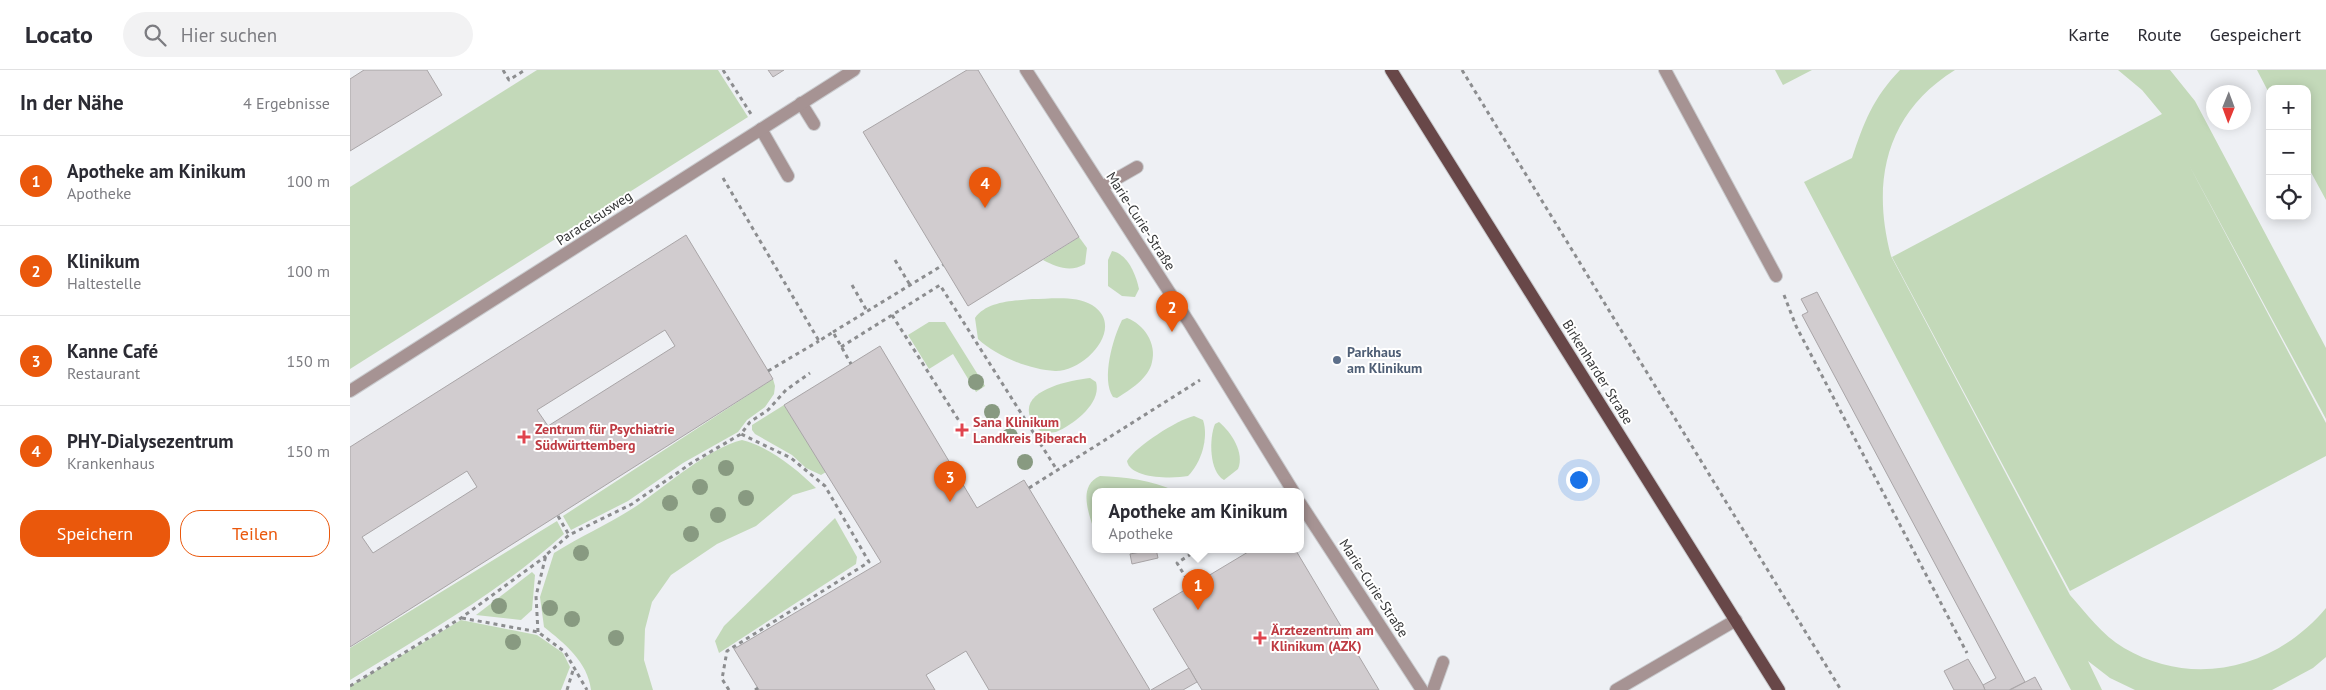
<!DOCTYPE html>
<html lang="de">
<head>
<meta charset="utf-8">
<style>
  :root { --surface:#fff; --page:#f2f2f3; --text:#2b2b33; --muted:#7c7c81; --line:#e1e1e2; --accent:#ea580c }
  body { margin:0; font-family:"PT Sans",sans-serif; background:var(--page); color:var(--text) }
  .controls { position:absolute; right:15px; top:15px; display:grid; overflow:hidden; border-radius:10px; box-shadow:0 2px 12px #0003 }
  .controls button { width:45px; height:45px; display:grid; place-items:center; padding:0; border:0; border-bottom:1px solid var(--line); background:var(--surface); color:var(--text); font:25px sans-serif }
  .compass { position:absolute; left:1856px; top:15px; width:45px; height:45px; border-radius:50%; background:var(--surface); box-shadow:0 2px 12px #0003; rotate:181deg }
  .you { position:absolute; left:1228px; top:409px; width:18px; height:18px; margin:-12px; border:4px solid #fff; border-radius:50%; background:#1a73e8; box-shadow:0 0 0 8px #1a73e833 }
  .badge { display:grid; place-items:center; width:32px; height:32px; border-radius:50%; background:var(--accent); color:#fff; font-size:16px; font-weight:700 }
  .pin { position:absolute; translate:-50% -41px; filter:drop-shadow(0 1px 2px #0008) }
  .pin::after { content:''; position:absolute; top:26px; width:18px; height:15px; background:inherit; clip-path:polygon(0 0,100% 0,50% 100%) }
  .popup { position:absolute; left:742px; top:418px; width:212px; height:65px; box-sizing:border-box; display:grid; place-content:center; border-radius:10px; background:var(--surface); filter:drop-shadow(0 1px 4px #0005); font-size:16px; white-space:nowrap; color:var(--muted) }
  .popup b { font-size:19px; color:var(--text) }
  .popup::after { content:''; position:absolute; left:50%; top:100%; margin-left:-10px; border:10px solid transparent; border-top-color:var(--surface) }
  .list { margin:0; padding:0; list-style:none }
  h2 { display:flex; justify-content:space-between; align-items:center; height:65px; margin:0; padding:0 20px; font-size:21px }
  h2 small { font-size:16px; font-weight:400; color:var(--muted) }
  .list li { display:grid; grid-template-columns:32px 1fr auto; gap:15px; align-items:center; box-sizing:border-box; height:90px; padding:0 20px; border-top:1px solid var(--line) }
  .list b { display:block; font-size:19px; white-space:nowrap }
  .list p { margin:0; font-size:16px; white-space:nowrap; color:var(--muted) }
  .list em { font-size:16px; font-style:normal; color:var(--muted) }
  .actions { display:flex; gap:10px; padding:15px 20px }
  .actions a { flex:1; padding:11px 0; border:1px solid var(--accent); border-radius:20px; text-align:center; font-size:18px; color:var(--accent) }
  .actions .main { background:var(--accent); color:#fff }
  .icon { flex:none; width:28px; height:28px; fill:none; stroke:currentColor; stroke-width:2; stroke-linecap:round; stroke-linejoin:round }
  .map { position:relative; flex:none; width:1976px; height:620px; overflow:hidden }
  header { display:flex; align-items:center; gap:30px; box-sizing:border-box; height:70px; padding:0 25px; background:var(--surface); border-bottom:1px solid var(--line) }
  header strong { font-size:24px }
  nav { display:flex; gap:28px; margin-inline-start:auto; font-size:18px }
  .search { width:350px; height:45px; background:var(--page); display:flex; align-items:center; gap:12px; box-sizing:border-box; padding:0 18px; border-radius:28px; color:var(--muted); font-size:19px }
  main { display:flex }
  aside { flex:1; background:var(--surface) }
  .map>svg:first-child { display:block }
</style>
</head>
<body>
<header>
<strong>Locato</strong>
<div class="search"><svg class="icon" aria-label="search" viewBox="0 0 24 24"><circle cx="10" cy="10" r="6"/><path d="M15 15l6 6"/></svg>Hier suchen</div>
<nav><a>Karte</a><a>Route</a><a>Gespeichert</a></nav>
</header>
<main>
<aside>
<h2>In der Nähe<small>4 Ergebnisse</small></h2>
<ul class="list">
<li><span class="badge">1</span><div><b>Apotheke am Kinikum</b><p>Apotheke</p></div><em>100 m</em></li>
<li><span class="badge">2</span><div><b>Klinikum</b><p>Haltestelle</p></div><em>100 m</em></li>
<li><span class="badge">3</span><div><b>Kanne Café</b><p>Restaurant</p></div><em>150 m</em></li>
<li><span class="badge">4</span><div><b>PHY-Dialysezentrum</b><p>Krankenhaus</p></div><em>150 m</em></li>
</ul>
<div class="actions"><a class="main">Speichern</a><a>Teilen</a></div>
</aside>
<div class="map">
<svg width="1976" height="620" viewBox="0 0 1976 620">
  <rect width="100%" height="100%" fill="#eef0f4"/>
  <!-- green -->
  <g fill="#c3d9b9">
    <path d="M187,0H368L398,47L0,299V117Z"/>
    <path d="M1425,0H1462L1433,15Z"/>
    <path d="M1550,0H1605C1536,43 1521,111 1541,186L1720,525C1737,544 1752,565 1774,578C1844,619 1926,598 1976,538V587L1963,598L1922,620H1785L1760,608L1738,591L1752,620H1721L1454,112L1502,88C1514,52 1523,28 1550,0Z"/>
    <path d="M1768,0H1820L1845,31L1976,278V349L1839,95L1976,353V386L1720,521L1542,187L1812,44L1792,20Z"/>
    <path d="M1907,0H1976V130L1957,95V19H1920V25Z"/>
    <path d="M729,167L737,178L735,194C720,203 707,197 693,190Z"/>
    <path d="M762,181C778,184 786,205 789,219L785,227L772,226L758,216V190Z"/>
    <path d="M682,229C700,229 726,225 742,235C777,257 734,302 705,301C680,300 646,286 628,269L625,248C637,231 663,231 682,229Z"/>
    <path d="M777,248C794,254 807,274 802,292C799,308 780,320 767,328L763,327C751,309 763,268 772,250Z"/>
    <path d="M579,252H595L635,316L626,322L603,284L579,299L558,265Z"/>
    <path d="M740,308L746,312C752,333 724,354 706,362C702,363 695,362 690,361C654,324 714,311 740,308Z"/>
    <path d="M423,309L425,316L424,324L415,337L397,350L388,362L333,393L278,431L221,460L213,446Z"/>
    <path d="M434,335L476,402L471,405L456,398L442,385L405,364L402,360V355Z"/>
    <path d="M844,346L853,350C859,368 851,393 838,406C823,409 780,409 777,391C786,376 827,350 844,346Z"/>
    <path d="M869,352C881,362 895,383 888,399L874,410C859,402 859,368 865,354Z"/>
    <path d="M392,370C418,376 447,399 466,418L443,425L406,456L367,474L321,505L302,532L295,559L294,590L303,620H241C238,592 214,573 194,557L190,527L204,483C231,466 261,453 288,435C317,415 359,378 392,370Z"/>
    <path d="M750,406C775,407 802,410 825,421H746L745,463C739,444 727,416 750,406Z"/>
    <path d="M485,448L507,487L506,494L369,583L365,571L374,556Z"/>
    <path d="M207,451L214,464C150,522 73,565 0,610V578Z"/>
    <path d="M182,502L185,505L182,540L171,550L126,545Z"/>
    <path d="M111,550L187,565L213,583L220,597L211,620H0V616Z"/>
  </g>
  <!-- building -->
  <g fill="#d1cccf" stroke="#a9a5a7" fill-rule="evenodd">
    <path d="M14,0H77L92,25L0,81V9Z"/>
    <path d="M418,0H434L423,7Z"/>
    <path d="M617,0H628L729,167L618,236L513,62Z"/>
    <path d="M336,165L423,309L0,577V377ZM315,260L325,276L198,356L187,340ZM117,401L127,417L23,483L12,467Z"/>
    <path d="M1467,222L1675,612L1659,620H1635L1633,615L1646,608L1452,245L1458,242L1451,229Z"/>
    <path d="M530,276L627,438L674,410L800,620H639L616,581L576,605L585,620H409L384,579L531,492L434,335Z"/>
    <path d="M806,479L808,488L782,494L780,484Z"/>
    <path d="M903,479H945L1029,620H852L803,539Z"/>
    <path d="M1618,589L1633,615L1635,620H1604L1594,601Z"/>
    <path d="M839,598L847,612L833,620H801Z"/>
    <path d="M1685,607L1692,620H1660Z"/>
  </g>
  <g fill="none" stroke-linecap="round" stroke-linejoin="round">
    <!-- minor casing -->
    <g stroke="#c9cbce" stroke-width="14">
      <g id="minor">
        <path d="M676,0L840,254L943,421"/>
        <path d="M1315,0L1426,206"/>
        <path d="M451,33L464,54"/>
        <path d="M411,59L438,106"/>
        <path d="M752,117L787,97"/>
        <path d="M0,321L504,0"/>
        <path d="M950,433L1072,620"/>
        <path d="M1083,620L1093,592"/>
        <path d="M1266,620L1386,550"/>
      </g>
    </g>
    <!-- major casing -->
    <g stroke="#c9cbce" stroke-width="14">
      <path id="major" d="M1041,0L1429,620"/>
    </g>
    <!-- path -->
    <g stroke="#8c8d8f" stroke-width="3" stroke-dasharray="4 4" stroke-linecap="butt">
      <path d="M153,0L159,10L175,0"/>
      <path d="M373,0L401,44"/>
      <path d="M1112,0L1491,620"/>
      <path d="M373,108L469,271L483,262L501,294"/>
      <path d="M545,190L560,215"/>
      <path d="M502,215L517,241"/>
      <path d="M1434,225L1446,256L1617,583"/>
      <path d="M542,245L611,354"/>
      <path d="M483,262L593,195"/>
      <path d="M491,277L590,215L707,400"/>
      <path d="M418,301L469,271"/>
      <path d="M679,418L850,310"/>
      <path d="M208,446L219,465"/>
      <path d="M841,516L827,493L849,479"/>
      <path d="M112,548L188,562L215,582L237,620"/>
      <path d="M188,562L186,526L196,485L219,465L282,434L343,392L391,364L400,352L418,340L436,320L460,303"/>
      <path d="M0,616L111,548L196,486"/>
      <path d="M217,620L224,597"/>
      <path d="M379,620L372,609L377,581L519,492L475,416L441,388L391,364"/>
      <path d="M405,620L408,618"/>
    </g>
    <!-- minor -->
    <use href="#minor" stroke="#a69393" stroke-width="12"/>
    <!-- major -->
    <use href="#major" stroke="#684748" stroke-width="12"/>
  </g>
  <!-- trees -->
  <g fill="#889a81">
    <circle cx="626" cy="312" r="8"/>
    <circle cx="642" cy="342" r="8"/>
    <circle cx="660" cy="366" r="8"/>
    <circle cx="675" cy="392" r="8"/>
    <circle cx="376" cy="398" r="8"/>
    <circle cx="350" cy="417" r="8"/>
    <circle cx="396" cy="428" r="8"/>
    <circle cx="320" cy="433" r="8"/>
    <circle cx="368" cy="445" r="8"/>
    <circle cx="341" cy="464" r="8"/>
    <circle cx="231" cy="483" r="8"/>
    <circle cx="149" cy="536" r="8"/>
    <circle cx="200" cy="538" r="8"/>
    <circle cx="222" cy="549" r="8"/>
    <circle cx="266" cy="568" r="8"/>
    <circle cx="163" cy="572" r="8"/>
  </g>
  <!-- markers -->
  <circle fill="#5c6f8a" stroke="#fff" stroke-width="2" cx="987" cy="290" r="5"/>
  <g fill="#e0444e" stroke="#fff" stroke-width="2">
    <path d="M609.5 352.5h5v5h5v5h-5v5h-5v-5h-5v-5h5z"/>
    <path d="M171.5 359.5h5v5h5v5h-5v5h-5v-5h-5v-5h5z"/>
    <path d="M907.5 560.5h5v5h5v5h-5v5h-5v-5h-5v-5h5z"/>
  </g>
  <g text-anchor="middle" stroke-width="4" stroke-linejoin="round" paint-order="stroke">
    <!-- street labels -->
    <g font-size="14" fill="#353637" stroke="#fff">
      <text transform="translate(244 148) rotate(-33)" y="5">Paracelsusweg</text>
      <text transform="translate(791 151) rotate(57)" y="5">Marie-Curie-Straße</text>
      <text transform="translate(1248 302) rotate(58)" y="5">Birkenharder Straße</text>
      <text transform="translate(1024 518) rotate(57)" y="5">Marie-Curie-Straße</text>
    </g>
    <!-- service labels -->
    <g font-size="14" font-weight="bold" fill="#4e5e75" stroke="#fff" text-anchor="start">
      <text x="997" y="287">Parkhaus<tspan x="997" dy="16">am Klinikum</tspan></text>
    </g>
    <!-- health labels -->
    <g font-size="14" font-weight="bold" fill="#be3a42" stroke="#fff" text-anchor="start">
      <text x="623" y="357">Sana Klinikum<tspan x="623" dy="16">Landkreis Biberach</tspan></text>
      <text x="185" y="364">Zentrum für Psychiatrie<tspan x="185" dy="16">Südwürttemberg</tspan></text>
      <text x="921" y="565">Ärztezentrum am<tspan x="921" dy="16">Klinikum (AZK)</tspan></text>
    </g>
  </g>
</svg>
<div class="controls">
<button>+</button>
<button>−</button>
<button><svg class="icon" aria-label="locate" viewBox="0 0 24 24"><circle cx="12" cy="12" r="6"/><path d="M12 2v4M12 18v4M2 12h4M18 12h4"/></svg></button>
</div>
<svg class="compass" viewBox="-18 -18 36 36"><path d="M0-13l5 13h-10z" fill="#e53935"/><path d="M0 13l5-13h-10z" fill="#7c7c81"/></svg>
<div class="you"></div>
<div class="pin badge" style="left:848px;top:540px">1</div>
<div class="popup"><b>Apotheke am Kinikum</b>Apotheke</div>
<div class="pin badge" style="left:822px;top:262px">2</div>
<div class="pin badge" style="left:600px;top:432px">3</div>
<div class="pin badge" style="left:635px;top:138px">4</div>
</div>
</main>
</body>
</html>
